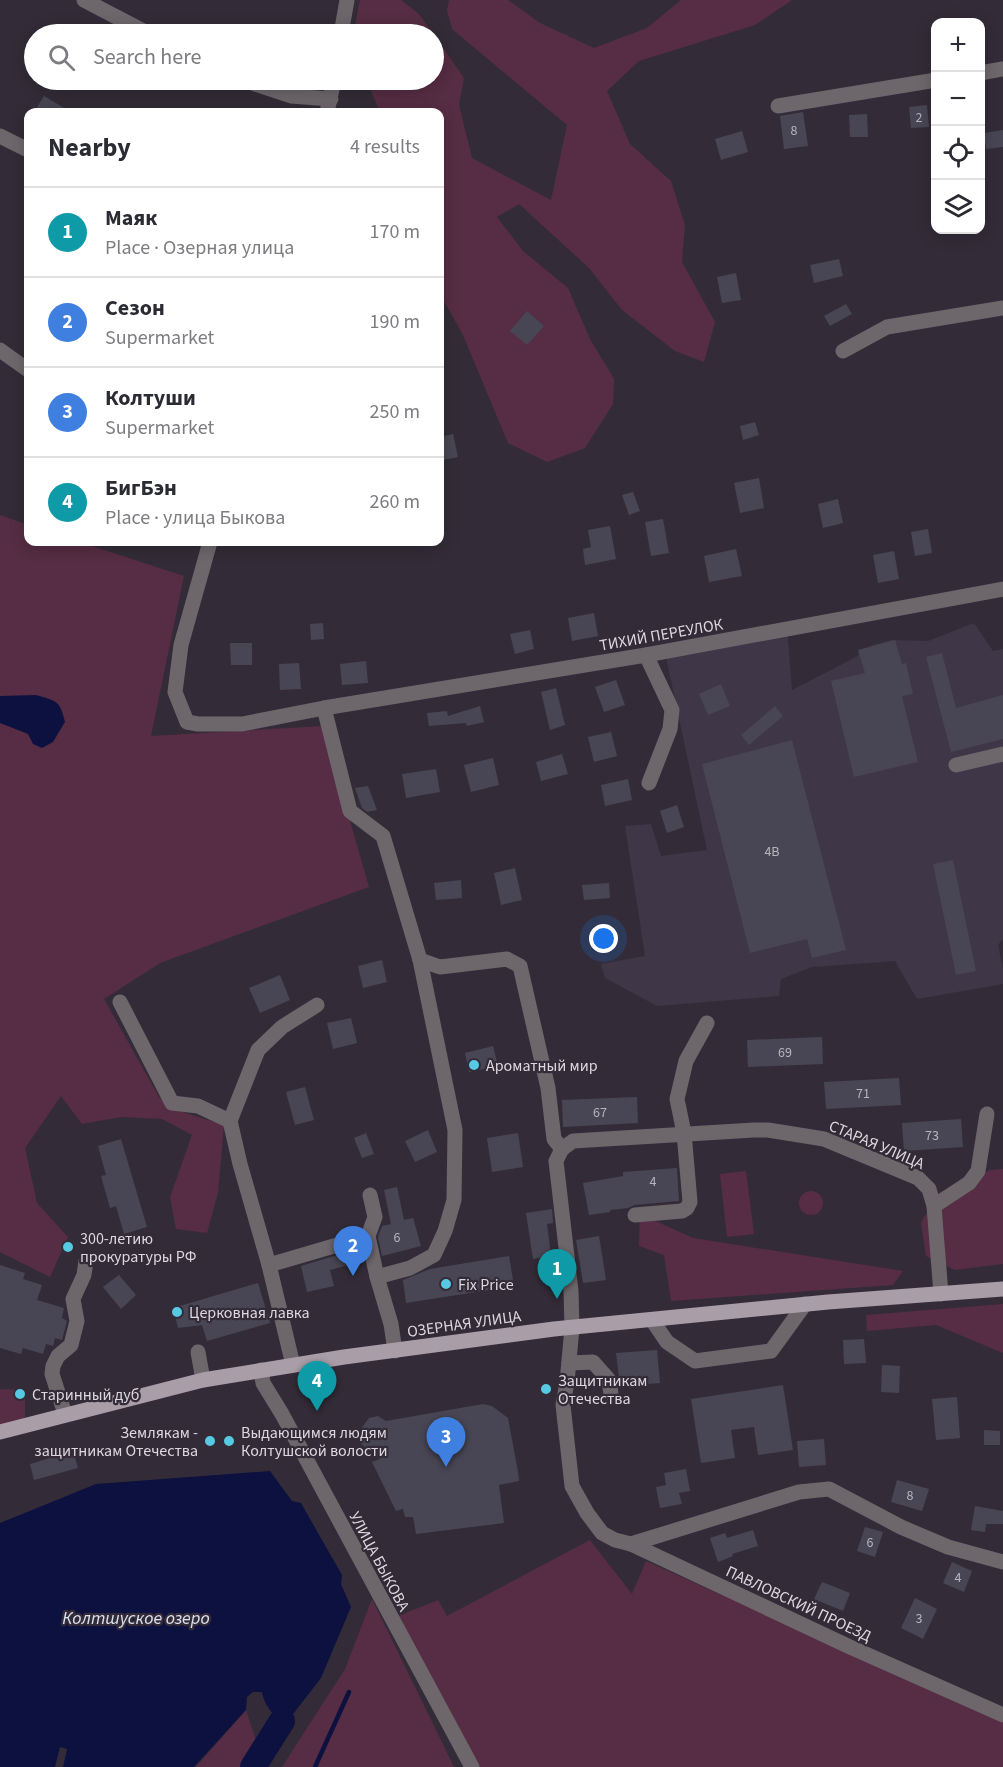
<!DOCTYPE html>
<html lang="en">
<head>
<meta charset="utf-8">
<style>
  :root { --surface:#fff; --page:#f7f7f7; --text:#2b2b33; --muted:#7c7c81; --line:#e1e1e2; --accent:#3f7282 }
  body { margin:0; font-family:"Source Sans 3",sans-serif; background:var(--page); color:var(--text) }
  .controls { position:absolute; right:18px; top:18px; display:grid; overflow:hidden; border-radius:12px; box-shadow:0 3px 15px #0003 }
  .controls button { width:54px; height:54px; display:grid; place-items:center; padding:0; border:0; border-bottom:2px solid var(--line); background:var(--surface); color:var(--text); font:30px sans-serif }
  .you { position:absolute; left:604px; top:939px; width:21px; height:21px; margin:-15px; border:4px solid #fff; border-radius:50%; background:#1a73e8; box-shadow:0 0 0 9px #1a73e833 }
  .badge { display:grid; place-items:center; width:39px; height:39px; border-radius:50%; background:var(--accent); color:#fff; font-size:20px; font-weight:700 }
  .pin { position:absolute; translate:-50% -50px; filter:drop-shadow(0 2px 3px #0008) }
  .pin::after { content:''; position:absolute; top:32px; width:21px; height:18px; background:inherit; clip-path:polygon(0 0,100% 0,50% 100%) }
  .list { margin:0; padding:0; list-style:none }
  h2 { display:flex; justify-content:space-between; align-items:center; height:78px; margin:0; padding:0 24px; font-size:26px }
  h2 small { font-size:20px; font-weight:400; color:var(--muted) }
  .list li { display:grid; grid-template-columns:39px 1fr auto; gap:18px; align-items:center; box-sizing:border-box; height:90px; padding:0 24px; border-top:2px solid var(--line) }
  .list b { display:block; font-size:22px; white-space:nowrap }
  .list p { margin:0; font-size:20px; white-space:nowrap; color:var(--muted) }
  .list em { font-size:20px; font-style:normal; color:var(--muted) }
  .icon { flex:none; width:33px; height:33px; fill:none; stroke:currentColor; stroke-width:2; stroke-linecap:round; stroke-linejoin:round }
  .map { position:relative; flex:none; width:1003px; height:1767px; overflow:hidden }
  .search { position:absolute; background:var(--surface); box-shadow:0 3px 15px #0003; left:24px; top:24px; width:420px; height:66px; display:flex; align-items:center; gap:15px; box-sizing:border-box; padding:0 21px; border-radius:33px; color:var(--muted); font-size:22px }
  .panel { position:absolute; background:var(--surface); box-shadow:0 3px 15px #0003; left:24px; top:108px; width:420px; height:438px; border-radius:12px }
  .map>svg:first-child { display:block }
</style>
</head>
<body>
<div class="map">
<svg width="1003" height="1767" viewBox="0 0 1003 1767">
  <rect width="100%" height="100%" fill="#332c38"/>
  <!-- built -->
  <path fill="#3f3647" d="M974,623L993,651L1003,649V939L998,945L1003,969V984L917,999L895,961L812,967L781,979L779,996L657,1006L605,978L601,964L645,956L625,826L651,824L661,856L707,850L666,657L787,629L792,690L856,657L870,646L891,640L928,641Z"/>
  <!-- green -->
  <g fill="#562d44">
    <path d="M360,0H401L419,14L433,34H359L355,26Z"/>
    <path d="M449,0H508L540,23L594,48L647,28L681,0H792L755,25L639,61L607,91L630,144L671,181L685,225L682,262L715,322L704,362L675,351L622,310L589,268L519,204L497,217L523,251L568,288L590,339L614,379L613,404L585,448L547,462L508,443L463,335L440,294V112H380L368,84V80H434V35L464,78L459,105L472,158L551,200L567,125L452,29L447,10Z"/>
    <path d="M0,515L28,525V542H80L184,576L151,736L323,726L369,887L160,963L104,999L159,1097L170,1108L224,1125L218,1193L207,1233L176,1229L170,1197L192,1135L162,1119L121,1117L82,1124L61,1096L25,1148L37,1203L68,1237L50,1277L0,1252Z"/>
    <path d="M1003,1169V1264L955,1270L926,1256L921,1222L940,1192L990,1170Z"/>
    <path d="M746,1171L754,1234L727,1237L720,1174Z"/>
    <circle cx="811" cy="1203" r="12"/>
    <path d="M640,1214L693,1238L903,1271L893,1285L671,1301L664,1255L639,1246Z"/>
    <path d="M1003,1304V1353L936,1325L867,1331L866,1315Z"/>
    <path d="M0,1389L25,1390V1418L0,1425Z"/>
    <path d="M590,1540L632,1594L646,1561L1003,1721V1767H479L396,1617L438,1600L447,1616Z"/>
    <path d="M372,1599L454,1767H282L345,1669Z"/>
    <path d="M246,1710L258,1747L245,1767H196Z"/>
  </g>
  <!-- water -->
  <g fill="#0d1140">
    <path d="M36,695C56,701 60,700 65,722L53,742L42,748L33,744L28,734L0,723V696Z"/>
    <path d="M270,1471L292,1501L301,1503L342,1575L341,1584L351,1607L321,1678L287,1722C274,1720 264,1704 262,1692H253L247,1697L246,1710L194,1767H0V1523L96,1484Z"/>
  </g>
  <!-- pier -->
  <path fill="#332c38" d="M60,1747L67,1749L63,1767H55Z"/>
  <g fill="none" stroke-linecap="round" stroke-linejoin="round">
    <!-- stream -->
    <path stroke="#0d1140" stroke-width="4.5" d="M315,1767L349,1692"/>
    <!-- river -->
    <path stroke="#0d1140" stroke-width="26" d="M253,1767L282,1721"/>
  </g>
  <!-- building -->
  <g fill="#484654">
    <path d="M44,96L71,112H34Z"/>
    <path d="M927,105L929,127L911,128L909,107Z"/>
    <path d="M803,112L808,146L784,149L780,116Z"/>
    <path d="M867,114L868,137H850L849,115Z"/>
    <path d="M1003,130V147L986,149L984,133Z"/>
    <path d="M742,131L748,152L721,160L715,139Z"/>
    <path d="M839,259L843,276L814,283L810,265Z"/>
    <path d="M736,273L741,300L722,303L717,277Z"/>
    <path d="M846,304L852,314L830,326L824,316Z"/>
    <path d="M527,311L544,326L527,345L510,331Z"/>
    <path d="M755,422L759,435L743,440L740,426Z"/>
    <path d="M453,434L458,457L443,460L440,437Z"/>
    <path d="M759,478L764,508L740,513L734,483Z"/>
    <path d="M633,492L640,511L629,515L622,495Z"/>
    <path d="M838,499L843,523L823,528L818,504Z"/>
    <path d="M663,519L669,553L651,556L645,522Z"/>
    <path d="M610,526L616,559L585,565L583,549L591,547L588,530Z"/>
    <path d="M928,529L932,553L915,556L911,532Z"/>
    <path d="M736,549L742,576L709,582L704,556Z"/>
    <path d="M894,551L899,579L878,583L873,555Z"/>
    <path d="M594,613L598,636L572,641L568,618Z"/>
    <path d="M323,623L324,639L311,640L310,624Z"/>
    <path d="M530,630L534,649L515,654L510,634Z"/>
    <path d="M895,640L902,664L906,663L913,694L902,696L918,762L854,777L831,681L865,673L858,650Z"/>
    <path d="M230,643H252V665H231Z"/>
    <path d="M942,653L956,708L1003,695V739L951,752L926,657Z"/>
    <path d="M366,661L368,683L342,685L340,664Z"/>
    <path d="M299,663L301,689L280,690L279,664Z"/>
    <path d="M616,680L625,705L604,712L595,687Z"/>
    <path d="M721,684L730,706L708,715L699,694Z"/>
    <path d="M556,688L565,725L550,730L541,692Z"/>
    <path d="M480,706L484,722L467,726L466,723L429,726L427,713L447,711L448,716Z"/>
    <path d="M775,706L783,716L749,745L741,735Z"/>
    <path d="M611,732L617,756L594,762L588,737Z"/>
    <path d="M792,740L846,950L812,958L807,939L750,953L702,764Z"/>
    <path d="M562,754L568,774L541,781L536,762Z"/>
    <path d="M493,758L499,785L471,792L464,765Z"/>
    <path d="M436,769L440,792L406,798L402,774Z"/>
    <path d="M628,779L632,800L605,806L601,785Z"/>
    <path d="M368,786L377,810L367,812L362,808L355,788Z"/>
    <path d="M677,805L684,827L667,833L660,811Z"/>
    <path d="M953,860L976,971L956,975L933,864Z"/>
    <path d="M515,868L522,900L501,905L494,873Z"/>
    <path d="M461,880L462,898L436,900L434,883Z"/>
    <path d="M609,883L610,898L584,900L582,885Z"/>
    <path d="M382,960L387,982L363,988L358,966Z"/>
    <path d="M280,975L290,1000L260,1013L249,988Z"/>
    <path d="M351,1018L357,1043L333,1049L327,1023Z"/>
    <path d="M822,1037L823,1064L748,1067L747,1040Z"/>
    <path d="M493,1046L498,1066L469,1072L465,1053Z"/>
    <path d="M899,1078L901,1105L826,1109L824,1082Z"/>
    <path d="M305,1087L314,1120L295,1125L286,1092Z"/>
    <path d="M637,1097L638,1123L563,1127L562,1100Z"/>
    <path d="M961,1119L963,1147L904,1151L902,1123Z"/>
    <path d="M428,1130L437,1152L415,1162L405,1141Z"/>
    <path d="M366,1133L374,1154L362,1158L354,1138Z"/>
    <path d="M518,1133L523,1167L492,1172L487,1138Z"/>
    <path d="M121,1139L147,1227L124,1234L116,1206L110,1208L101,1176L106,1175L98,1146Z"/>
    <path d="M677,1168L679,1201L634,1205L628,1208L610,1210V1212L589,1215L583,1183L623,1176V1172Z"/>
    <path d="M397,1187L404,1220L413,1218L421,1246L382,1256L378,1237L382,1226L391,1224L384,1190Z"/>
    <path d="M552,1209L553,1223L547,1224L551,1256L533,1259L526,1213Z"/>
    <path d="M599,1236L606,1280L583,1283L576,1240Z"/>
    <path d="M361,1248L364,1261L330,1270L334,1286L307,1292L301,1266Z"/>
    <path d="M509,1256L514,1286L406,1303L403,1280L430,1269Z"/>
    <path d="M0,1265L25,1273L23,1279L42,1285L37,1300L64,1308L62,1318L67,1321L62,1340L55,1338L53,1346L46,1344L43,1354L23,1348L21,1354L0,1348Z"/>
    <path d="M119,1275L136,1295L121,1309L103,1287Z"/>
    <path d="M258,1283L270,1323L207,1341L202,1325L178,1328L173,1308Z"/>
    <path d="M864,1339L866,1363L844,1364L843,1340Z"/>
    <path d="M657,1350L660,1383L620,1386L616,1353Z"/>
    <path d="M882,1365L900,1366L899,1393L881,1392Z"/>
    <path d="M783,1385L793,1450L758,1455L754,1427L731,1430L735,1458L701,1463L691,1399Z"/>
    <path d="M957,1397L960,1438L936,1440L932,1399Z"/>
    <path d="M483,1404L492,1406L508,1418L518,1472L519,1481L499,1485L504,1523L416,1534L413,1517H405L403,1509L396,1511L372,1462L380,1459L359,1442L358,1433L369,1418L378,1416L386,1421Z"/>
    <path d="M984,1430L1000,1431V1445H984Z"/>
    <path d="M824,1439L826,1465L799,1467L797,1441Z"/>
    <path d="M72,1447L78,1468L34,1480L30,1464L53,1457L52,1452Z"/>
    <path d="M686,1469L690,1491L679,1493L682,1504L660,1508L656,1487L666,1485L664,1473Z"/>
    <path d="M897,1480L929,1489L922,1511L891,1502Z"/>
    <path d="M975,1506L1003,1511V1524H986L985,1532L971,1530Z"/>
    <path d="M865,1527L883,1532L875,1557L857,1551Z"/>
    <path d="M753,1530L758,1546L732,1554L733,1556L718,1562L710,1538L725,1533L727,1538Z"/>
    <path d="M952,1562L972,1571L964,1592L943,1583Z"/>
    <path d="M822,1582L850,1593L843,1611L814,1599Z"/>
    <path d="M915,1598L937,1609L923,1639L901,1628Z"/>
  </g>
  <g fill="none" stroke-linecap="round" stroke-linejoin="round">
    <!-- minor -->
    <g stroke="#6d676c" stroke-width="15">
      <path d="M84,0L149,34"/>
      <path d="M341,34L347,0"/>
      <path d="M980,73L1003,69"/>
      <path d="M243,80L291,96L331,99"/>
      <path d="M778,106L936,80"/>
      <path d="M327,112L334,80"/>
      <path d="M0,136L28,150"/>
      <path d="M0,350L28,370"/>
      <path d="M843,351L887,327L1003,308"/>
      <path d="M210,542L181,645L175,692L187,722L198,724H242L324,708L646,655L1003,589"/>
      <path d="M646,655L672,710L670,729L649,783"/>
      <path d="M324,708L350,811L383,836L420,960L455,1130L454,1200L445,1231L434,1255L410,1268L377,1277L391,1324L395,1351"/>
      <path d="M956,765L1003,754"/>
      <path d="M420,960L440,967L507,959L520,966L548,1088L554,1139L562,1149"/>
      <path d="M120,1002L172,1103L198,1106L230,1121"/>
      <path d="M370,1195L375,1217L368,1236L377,1277"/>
      <path d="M934,1206L969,1183L978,1171L987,1114"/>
      <path d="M635,1215L682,1211L687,1208L690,1202L684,1133L677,1099L686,1061L707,1023"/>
      <path d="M269,1265L368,1236"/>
      <path d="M941,1294L934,1206L929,1189L918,1178L824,1139L768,1130H754L573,1141L562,1149L556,1161L571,1291L572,1328L567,1382L563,1405L572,1486L587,1513L602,1533L615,1540L631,1544L850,1647L1003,1715"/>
      <path d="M652,1320L667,1342L695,1361L771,1351L805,1304"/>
      <path d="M198,1352L203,1380"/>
      <path d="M569,1363L593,1362L609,1380L611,1394"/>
      <path d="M293,1365L269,1265L240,1164L230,1121L258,1050L282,1027L317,1005"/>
      <path d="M261,1370L263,1383L282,1414L472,1767"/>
      <path d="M65,1414L52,1374L53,1366L58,1356L71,1345L77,1321L73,1299L84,1275L86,1261"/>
      <path d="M631,1544L799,1492L829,1489L901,1527L948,1547L1003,1562"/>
    </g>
    <!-- major -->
    <path stroke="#a99ea8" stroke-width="15" d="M0,1432L203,1380L344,1357L554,1329L828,1302L1003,1289"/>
  </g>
  <!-- markers -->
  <g fill="#58c9e3" stroke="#332c38" stroke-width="2">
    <circle cx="474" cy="1065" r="6"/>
    <circle cx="68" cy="1247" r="6"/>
    <circle cx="446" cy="1284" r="6"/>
    <circle cx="177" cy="1312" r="6"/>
    <circle cx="546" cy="1389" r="6"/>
    <circle cx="20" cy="1394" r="6"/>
    <circle cx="210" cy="1441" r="6"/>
    <circle cx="229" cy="1441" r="6"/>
  </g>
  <g text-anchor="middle" stroke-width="4.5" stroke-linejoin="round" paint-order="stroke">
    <!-- number labels -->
    <g font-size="14" fill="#b7b4bd">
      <text x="919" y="122">2</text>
      <text x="794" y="135">8</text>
      <text x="772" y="856">4В</text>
      <text x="785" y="1057">69</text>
      <text x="863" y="1098">71</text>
      <text x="600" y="1117">67</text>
      <text x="932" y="1140">73</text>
      <text x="653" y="1186">4</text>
      <text x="397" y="1242">6</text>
      <text x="910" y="1500">8</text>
      <text x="870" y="1547">6</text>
      <text x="958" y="1582">4</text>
      <text x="919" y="1623">3</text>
    </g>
    <!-- street labels -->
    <g font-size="16" fill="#dcd8e0" stroke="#332c38">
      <text transform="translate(661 634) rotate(-10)" y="6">ТИХИЙ ПЕРЕУЛОК</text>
      <text transform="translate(877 1144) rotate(23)" y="6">СТАРАЯ УЛИЦА</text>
      <text transform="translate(464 1323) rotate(-8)" y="6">ОЗЕРНАЯ УЛИЦА</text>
      <text transform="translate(380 1561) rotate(62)" y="6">УЛИЦА БЫКОВА</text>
      <text transform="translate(799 1603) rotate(25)" y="6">ПАВЛОВСКИЙ ПРОЕЗД</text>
    </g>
    <!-- poi labels -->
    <g font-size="16" fill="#dcd8e0" stroke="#332c38" text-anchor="start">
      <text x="486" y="1071">Ароматный мир</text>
      <text x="80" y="1244">300-летию<tspan x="80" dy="18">прокуратуры РФ</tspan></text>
      <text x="458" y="1290">Fix Price</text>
      <text x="189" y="1318">Церковная лавка</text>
      <text x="558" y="1386">Защитникам<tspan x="558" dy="18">Отечества</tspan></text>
      <text x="32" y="1400">Старинный дуб</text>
      <text x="198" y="1438" text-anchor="end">Землякам -<tspan x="198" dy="18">защитникам Отечества</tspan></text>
      <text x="241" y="1438">Выдающимся людям<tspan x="241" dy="18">Колтушской волости</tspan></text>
    </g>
    <!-- water labels -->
    <g font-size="18" font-style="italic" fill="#dce1f2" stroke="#332c38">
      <text x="136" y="1624">Колтшуское озеро</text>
    </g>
  </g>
</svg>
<div class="controls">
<button>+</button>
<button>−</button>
<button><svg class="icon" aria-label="locate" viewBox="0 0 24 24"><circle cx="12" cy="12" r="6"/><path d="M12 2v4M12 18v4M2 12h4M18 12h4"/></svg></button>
<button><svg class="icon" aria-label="layers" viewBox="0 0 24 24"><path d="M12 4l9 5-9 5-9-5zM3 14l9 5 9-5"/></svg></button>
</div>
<div class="you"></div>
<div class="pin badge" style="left:557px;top:1299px;background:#0f9aa8">1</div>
<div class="pin badge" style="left:353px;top:1276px;background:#3f7fe0">2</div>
<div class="pin badge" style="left:446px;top:1467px;background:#3f7fe0">3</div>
<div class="pin badge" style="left:317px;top:1411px;background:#0f9aa8">4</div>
<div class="search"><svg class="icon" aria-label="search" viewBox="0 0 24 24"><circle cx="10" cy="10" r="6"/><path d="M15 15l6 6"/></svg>Search here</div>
<section class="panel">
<h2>Nearby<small>4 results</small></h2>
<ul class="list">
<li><span class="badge" style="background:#0f9aa8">1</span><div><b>Маяк</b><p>Place · Озерная улица</p></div><em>170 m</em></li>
<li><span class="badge" style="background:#3f7fe0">2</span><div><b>Сезон</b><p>Supermarket</p></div><em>190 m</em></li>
<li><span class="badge" style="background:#3f7fe0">3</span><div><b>Колтуши</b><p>Supermarket</p></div><em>250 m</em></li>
<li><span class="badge" style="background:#0f9aa8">4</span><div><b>БигБэн</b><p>Place · улица Быкова</p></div><em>260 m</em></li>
</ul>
</section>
</div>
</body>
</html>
